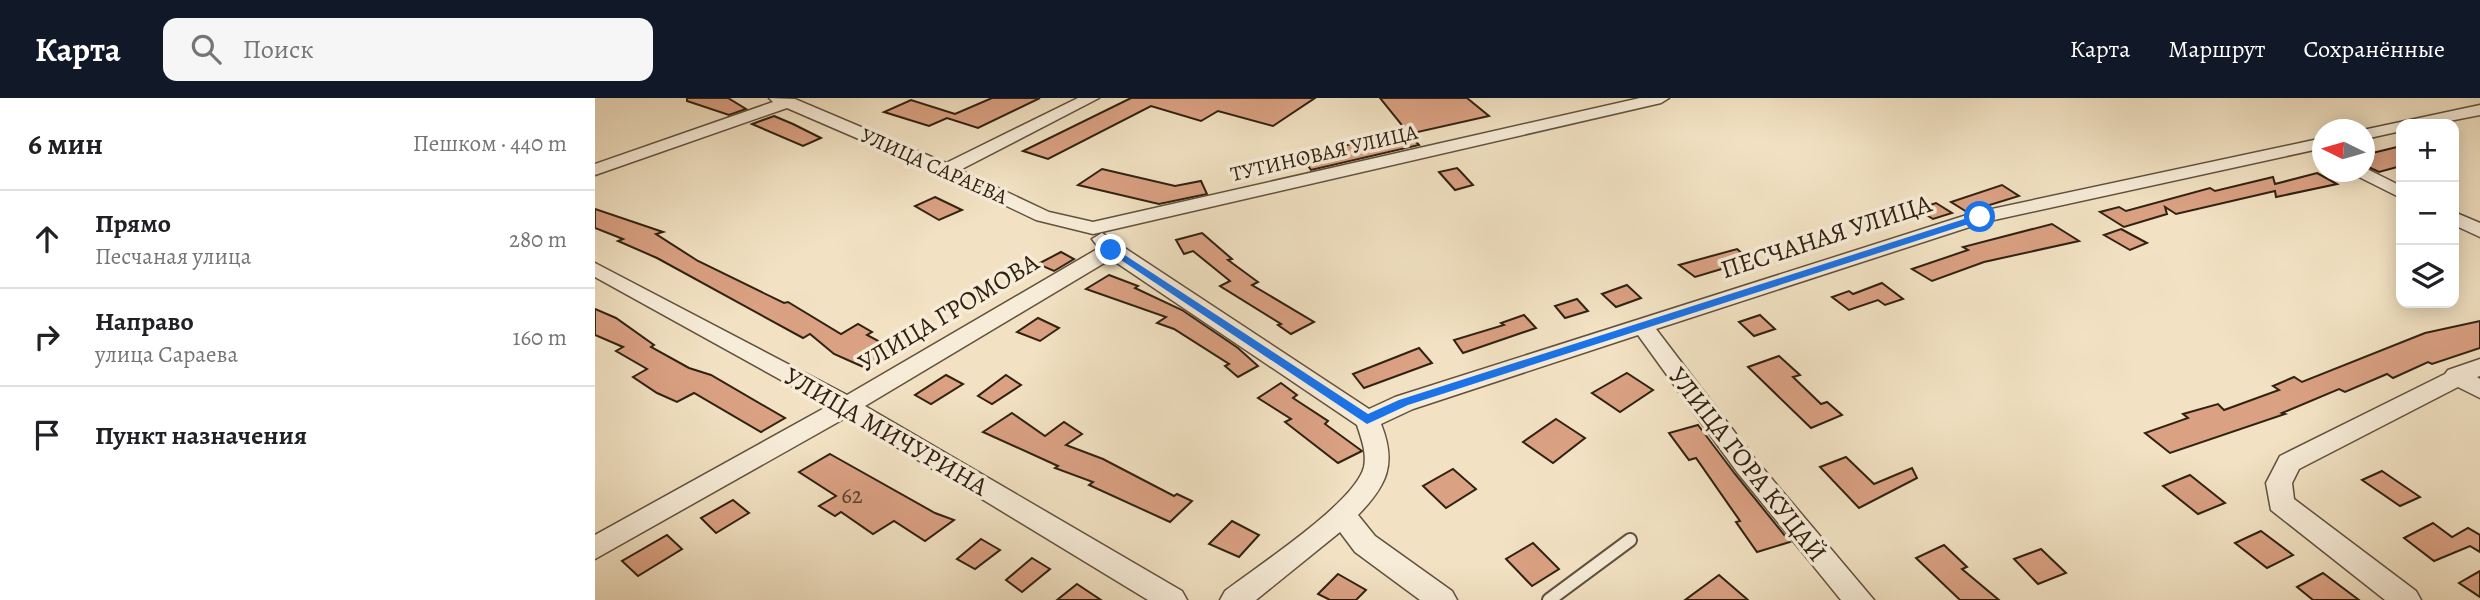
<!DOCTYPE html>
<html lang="ru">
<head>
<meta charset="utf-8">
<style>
  :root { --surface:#fff; --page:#f6f6f6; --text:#202124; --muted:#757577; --line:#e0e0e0; --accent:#111827 }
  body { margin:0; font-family:Alegreya,serif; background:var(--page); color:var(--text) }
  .controls { position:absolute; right:21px; top:21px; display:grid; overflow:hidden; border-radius:14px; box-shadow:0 4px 18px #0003 }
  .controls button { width:63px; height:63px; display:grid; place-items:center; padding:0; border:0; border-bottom:2px solid var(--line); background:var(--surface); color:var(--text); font:35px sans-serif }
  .compass { position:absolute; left:1717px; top:21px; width:63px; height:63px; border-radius:50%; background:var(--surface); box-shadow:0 4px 18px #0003; rotate:275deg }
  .stop { position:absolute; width:21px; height:21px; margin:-16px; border:5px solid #1a73e8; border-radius:50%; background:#fff }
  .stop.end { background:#1a73e8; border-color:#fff; box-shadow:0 2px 7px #0008 }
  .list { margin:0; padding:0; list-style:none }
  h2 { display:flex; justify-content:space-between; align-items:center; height:91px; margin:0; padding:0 28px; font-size:30px }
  h2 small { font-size:23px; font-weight:400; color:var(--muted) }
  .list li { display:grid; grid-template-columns:46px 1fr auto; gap:21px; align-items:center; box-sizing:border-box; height:98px; padding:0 28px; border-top:2px solid var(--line) }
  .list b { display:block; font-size:26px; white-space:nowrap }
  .list p { margin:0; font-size:23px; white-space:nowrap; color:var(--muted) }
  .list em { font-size:23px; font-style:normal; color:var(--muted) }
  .icon { flex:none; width:38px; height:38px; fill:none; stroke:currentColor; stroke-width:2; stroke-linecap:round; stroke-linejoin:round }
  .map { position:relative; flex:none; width:1885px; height:502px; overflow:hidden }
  header { display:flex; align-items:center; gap:42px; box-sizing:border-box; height:98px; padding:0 35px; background:var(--accent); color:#fff }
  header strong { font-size:33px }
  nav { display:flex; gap:38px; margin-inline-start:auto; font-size:24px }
  .search { width:490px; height:63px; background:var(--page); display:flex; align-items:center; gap:18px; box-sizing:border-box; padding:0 24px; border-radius:14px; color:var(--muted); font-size:26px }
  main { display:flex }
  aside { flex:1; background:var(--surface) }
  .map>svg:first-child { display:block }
</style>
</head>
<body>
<header>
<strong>Карта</strong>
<div class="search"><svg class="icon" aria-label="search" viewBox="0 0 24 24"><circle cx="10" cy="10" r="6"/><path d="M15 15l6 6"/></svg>Поиск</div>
<nav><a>Карта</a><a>Маршрут</a><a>Сохранённые</a></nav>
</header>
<main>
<aside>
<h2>6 мин<small>Пешком · 440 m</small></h2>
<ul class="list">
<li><svg class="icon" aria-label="ahead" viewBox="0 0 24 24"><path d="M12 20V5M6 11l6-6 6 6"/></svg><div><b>Прямо</b><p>Песчаная улица</p></div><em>280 m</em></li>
<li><svg class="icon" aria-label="right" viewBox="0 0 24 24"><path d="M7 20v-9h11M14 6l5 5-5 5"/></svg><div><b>Направо</b><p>улица Сараева</p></div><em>160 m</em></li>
<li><svg class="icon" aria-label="arrive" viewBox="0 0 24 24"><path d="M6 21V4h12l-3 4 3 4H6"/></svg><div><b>Пункт назначения</b></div></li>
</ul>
</aside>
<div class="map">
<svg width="1885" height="502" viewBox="0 0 1885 502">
  <rect width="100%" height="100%" fill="#f2e2c3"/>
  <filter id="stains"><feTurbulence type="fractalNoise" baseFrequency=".00286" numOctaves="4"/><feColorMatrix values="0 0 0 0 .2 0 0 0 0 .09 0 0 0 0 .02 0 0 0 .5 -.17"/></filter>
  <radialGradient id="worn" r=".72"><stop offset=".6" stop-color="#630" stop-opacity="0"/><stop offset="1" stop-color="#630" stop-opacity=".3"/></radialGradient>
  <!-- building -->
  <g fill="#daa183" stroke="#302111" stroke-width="2">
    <path d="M92,0H133L151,11L134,17L92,3Z"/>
    <path d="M397,0H445L383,30L352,20L334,28L289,14L316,2L360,16Z"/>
    <path d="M536,0H720L678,28L623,13L606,23L556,8L453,61L428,53Z"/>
    <path d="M785,0H872L894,18L814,36Z"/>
    <path d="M179,18L198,26L226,40L208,48L157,26Z"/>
    <path d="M811,33L824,47L716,72L706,58Z"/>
    <path d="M1806,48V68L1784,74L1769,67V57Z"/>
    <path d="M862,70L865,73L878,87L860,92L844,74Z"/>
    <path d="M507,71L580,88L606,83L612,96L564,106L483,87Z"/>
    <path d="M1722,75L1742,86L1681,99L1680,93L1581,116L1570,109L1572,116L1529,129L1505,114L1524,109L1531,113L1615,90L1620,93L1678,79L1680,86Z"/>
    <path d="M1407,87L1424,98L1372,114L1356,104Z"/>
    <path d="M340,99L367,112L344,122L320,108Z"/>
    <path d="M1341,105L1357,115L1338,121L1322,111Z"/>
    <path d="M0,111L68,134L61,136L103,163L189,205L193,204L246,236L263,226L277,234L272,237L302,253L273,271L239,256L215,236L208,240L62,160L23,143L28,141L0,130Z"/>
    <path d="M1457,126L1484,143L1389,164L1337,183L1317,171L1373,152L1368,149Z"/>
    <path d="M1526,131L1552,145L1535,152L1509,137Z"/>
    <path d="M607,135L637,161L633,162L663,184L657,187L719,224L696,236L683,227L686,226L625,188L635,183L598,153L589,156L581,142Z"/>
    <path d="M1142,151L1159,166L1143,171L1140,167L1100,179L1084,167Z"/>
    <path d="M466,154L479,161L459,173L443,166Z"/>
    <path d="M514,177L543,188L540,190L587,212L643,250L663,268L643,279L630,268L634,266L579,231L562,225L571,219L491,191Z"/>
    <path d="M1287,185L1308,201L1290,207L1283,202L1254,212L1237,199L1254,193L1258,196Z"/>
    <path d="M1032,187L1046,200L1021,209L1007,196Z"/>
    <path d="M982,201L993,213L970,220L960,208Z"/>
    <path d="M0,211L21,220L59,247L56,249L94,270L116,277L190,320L166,334L99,295L82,304L62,295L38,279L52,271L21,253L28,249L0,237Z"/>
    <path d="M929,217L941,230L868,255L859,242L909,227L906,225Z"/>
    <path d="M1165,217L1180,231L1159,238L1144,224Z"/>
    <path d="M443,220L464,230L445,243L422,234Z"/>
    <path d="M1885,223V250L1837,266L1833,264L1798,280L1792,276L1750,294L1744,291L1687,315L1690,316L1575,355L1550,335L1593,320L1588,316L1623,306L1629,312L1684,292L1678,288L1699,279L1707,284L1830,235Z"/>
    <path d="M824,250L837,265L769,290L758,276Z"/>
    <path d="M1184,258L1205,277L1198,279L1226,306L1232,304L1247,317L1216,330L1153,269Z"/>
    <path d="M1032,275L1058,292L1025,314L997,295Z"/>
    <path d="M351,277L368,286L336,306L320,297Z"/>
    <path d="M411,277L426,287L397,306L383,298Z"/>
    <path d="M686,285L702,297L698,300L733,323L730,326L767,353L743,365L690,324L696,321L663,300Z"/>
    <path d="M417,315L450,338L469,324L487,336L471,347L508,361L579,398L582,396L597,403L575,424L494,387L498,384L460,370L463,368L388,334Z"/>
    <path d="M961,321L990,340L958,365L928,344Z"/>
    <path d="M1103,327L1140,376L1195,444L1162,454L1141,424L1145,423L1101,360L1094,362L1074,335Z"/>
    <path d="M235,356L340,415L359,422L330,443L299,423L278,436L246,414L240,418L224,408L241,398L204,374Z"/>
    <path d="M1251,359L1279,386L1317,370L1322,380L1264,410L1225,369Z"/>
    <path d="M858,371L881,391L851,410L828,388Z"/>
    <path d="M1787,373L1825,399L1805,408L1767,382Z"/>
    <path d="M1595,377L1630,405L1603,416L1568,388Z"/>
    <path d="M138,402L154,415L121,435L106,420Z"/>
    <path d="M637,423L664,437L644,459L614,446Z"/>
    <path d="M1838,425L1857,439L1873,430L1885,437V454L1875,448L1839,463L1809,440Z"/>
    <path d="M1666,433L1698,457L1672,470L1640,445Z"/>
    <path d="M72,437L87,451L43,478L27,463Z"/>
    <path d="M386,441L405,452L380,471L362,461Z"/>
    <path d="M938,445L964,471L937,488L911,461Z"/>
    <path d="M1349,447L1372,469L1367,471L1404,502H1365L1321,460Z"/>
    <path d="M1446,451L1471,475L1443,486L1419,461Z"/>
    <path d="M437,460L455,471L427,494L411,482Z"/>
    <path d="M1885,473V499L1864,485Z"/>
    <path d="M1728,475L1764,502H1718L1702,489Z"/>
    <path d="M743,476L771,492L761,502H735L723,496Z"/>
    <path d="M1124,477L1153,502H1090Z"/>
    <path d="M482,486L506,502H462Z"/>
  </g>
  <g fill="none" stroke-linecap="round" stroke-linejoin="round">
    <!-- lane casing -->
    <g stroke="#60513e" stroke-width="16">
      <path id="lane" d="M954,502L1035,442"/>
    </g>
    <!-- street casing -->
    <g stroke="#60513e" stroke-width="3">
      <g id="street">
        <path d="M174,0L200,1L351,65L483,0H504L365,72L454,114L498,124L1045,0H1074L1066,5L498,136L441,122L345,76L192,10L0,77V66L178,4Z"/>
        <path d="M1885,7V17L1839,26H1806V33L1770,41L1768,32Z"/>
        <path d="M1728,40V50L1390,124L1061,231L1160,361L1279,502H1246L1142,374L1043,237L818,311L786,326C802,366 792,387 763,417L780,438L857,493L862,502H825L760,454L745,434L661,502H625L630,493C661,469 760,405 769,369C772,354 766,340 762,327L516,161L270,308L587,493L592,502H553L252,319L0,461V437L233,308L0,179V165L252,297L504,150L497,141L507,135L774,311L800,299L1378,115Z"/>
        <path d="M1770,70L1806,88V100L1754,74H1770Z"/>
        <path d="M1859,114L1885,125V139L1859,127Z"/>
        <path d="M1885,261V278L1882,279L1885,281V300L1863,289L1704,371L1697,385L1699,401L1821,493L1826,502H1790L1676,412L1671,385L1685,358L1850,276L1853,272Z"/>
      </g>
    </g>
    <!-- lane -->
    <use href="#lane" stroke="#f7ecd8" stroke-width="12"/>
    <!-- street -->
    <use href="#street" fill="#f7ecd8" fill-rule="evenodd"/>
  </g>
  <!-- route -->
  <path fill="#1a73e8" d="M1385,116L1389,121L813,307L772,326L511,152L519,150L773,316L804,302Z"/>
  <g text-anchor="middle" stroke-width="7" stroke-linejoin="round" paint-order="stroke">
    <!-- far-street labels -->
    <g font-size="21" fill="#302111" stroke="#f7ecd8">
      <text transform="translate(729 55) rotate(-13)" y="7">ТУТИНОВАЯ УЛИЦА</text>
      <text transform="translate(339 68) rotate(24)" y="7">УЛИЦА САРАЕВА</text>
    </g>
    <!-- number labels -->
    <g font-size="23" fill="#5a412e">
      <text x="257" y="405">62</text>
    </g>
    <!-- street labels -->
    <g font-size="26" fill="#302111" stroke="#f7ecd8">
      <text transform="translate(1231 138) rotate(-18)" y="9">ПЕСЧАНАЯ УЛИЦА</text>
      <text transform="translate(353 214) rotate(-31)" y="9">УЛИЦА ГРОМОВА</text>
      <text transform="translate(291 333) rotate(30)" y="9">УЛИЦА МИЧУРИНА</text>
      <text transform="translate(1153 366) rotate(52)" y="9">УЛИЦА ГОРА КУЦАЙ</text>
    </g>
  </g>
  <rect width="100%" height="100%" filter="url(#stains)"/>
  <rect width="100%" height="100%" fill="url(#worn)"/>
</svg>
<div class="controls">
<button>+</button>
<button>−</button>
<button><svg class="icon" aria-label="layers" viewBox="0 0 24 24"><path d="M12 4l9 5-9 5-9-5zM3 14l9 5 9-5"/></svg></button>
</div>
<svg class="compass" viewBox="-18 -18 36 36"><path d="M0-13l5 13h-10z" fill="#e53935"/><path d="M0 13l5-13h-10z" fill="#757577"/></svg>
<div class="stop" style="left:1385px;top:119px"></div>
<div class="stop end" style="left:516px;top:152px"></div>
</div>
</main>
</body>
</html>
